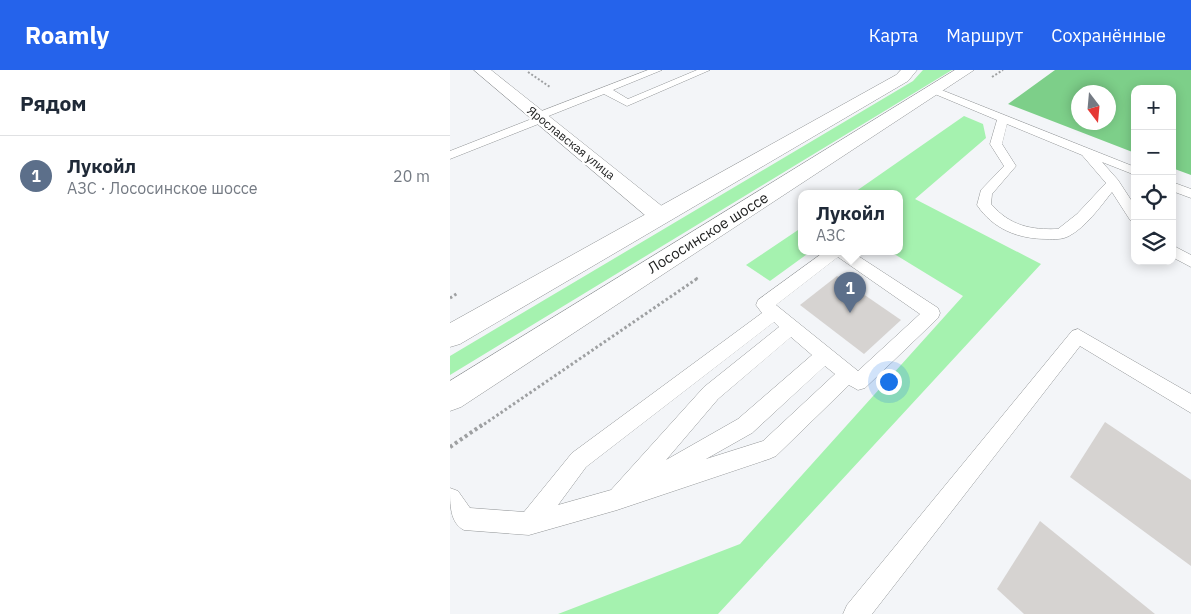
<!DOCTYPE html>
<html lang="ru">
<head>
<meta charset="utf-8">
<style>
  :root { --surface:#fff; --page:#f2f2f3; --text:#1f2937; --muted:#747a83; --line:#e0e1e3; --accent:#2563eb }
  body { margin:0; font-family:"IBM Plex Sans",sans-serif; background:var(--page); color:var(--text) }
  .controls { position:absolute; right:15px; top:15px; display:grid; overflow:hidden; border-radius:10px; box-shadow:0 2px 12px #0003 }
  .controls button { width:45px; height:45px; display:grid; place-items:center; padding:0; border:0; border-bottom:1px solid var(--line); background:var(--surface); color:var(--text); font:25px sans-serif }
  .compass { position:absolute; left:621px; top:15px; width:45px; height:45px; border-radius:50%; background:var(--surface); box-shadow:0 2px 12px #0003; rotate:164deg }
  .you { position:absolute; left:438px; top:311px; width:18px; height:18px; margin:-12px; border:4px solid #fff; border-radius:50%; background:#1a73e8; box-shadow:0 0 0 8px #1a73e833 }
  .badge { display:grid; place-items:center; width:32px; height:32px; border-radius:50%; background:var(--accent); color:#fff; font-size:16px; font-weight:700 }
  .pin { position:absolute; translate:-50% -41px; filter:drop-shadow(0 1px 2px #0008) }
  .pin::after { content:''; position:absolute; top:26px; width:18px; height:15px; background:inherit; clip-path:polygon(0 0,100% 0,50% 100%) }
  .popup { position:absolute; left:348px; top:120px; width:105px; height:65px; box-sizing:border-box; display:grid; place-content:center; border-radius:10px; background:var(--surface); filter:drop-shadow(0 1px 4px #0005); font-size:16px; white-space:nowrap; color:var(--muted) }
  .popup b { font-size:19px; color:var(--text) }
  .popup::after { content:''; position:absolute; left:50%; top:100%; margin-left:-10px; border:10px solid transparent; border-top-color:var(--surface) }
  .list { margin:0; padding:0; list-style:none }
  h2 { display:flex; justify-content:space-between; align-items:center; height:65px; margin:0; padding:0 20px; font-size:21px }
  h2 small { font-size:16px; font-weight:400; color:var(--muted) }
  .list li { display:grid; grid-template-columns:32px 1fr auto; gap:15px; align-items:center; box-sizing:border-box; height:80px; padding:0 20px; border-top:1px solid var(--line) }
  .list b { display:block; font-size:19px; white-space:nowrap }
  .list p { margin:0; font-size:16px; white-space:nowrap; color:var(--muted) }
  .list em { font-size:16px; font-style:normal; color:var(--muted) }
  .icon { flex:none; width:28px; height:28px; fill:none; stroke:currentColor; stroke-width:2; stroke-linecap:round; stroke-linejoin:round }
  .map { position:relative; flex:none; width:741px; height:544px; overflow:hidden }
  header { display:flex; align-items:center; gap:30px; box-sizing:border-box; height:70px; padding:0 25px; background:var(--accent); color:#fff }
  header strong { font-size:24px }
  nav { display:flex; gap:28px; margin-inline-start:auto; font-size:18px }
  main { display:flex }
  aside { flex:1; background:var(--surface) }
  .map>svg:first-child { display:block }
</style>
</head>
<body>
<header>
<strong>Roamly</strong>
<nav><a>Карта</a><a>Маршрут</a><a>Сохранённые</a></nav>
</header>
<main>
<aside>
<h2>Рядом<small></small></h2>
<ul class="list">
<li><span class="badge" style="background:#5c6f8a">1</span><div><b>Лукойл</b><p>АЗС · Лососинское шоссе</p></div><em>20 m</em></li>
</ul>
</aside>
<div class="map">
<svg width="741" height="544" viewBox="0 0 741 544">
  <rect width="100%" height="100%" fill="#f3f5f8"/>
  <!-- green -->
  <g fill="#a5f2af">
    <path d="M473,0H502L0,305V286L463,11Z"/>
    <path d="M514,46L533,54L536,68L465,129L591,194L268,544H108L290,474L513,226L441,182H449V124H402Z"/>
    <path d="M351,158V182H360L320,211L296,195Z"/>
  </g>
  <!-- forest -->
  <path fill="#7dcf89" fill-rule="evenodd" d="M605,0H741V105L722,98V19H685V83L558,34ZM628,22H658V52H628Z"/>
  <!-- building -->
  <g fill="#d6d3d1">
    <path d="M387,206L451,250L414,284L350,235Z"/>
    <path d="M655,352L741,410V496L620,407Z"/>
    <path d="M590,451L705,544H574L547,519Z"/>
  </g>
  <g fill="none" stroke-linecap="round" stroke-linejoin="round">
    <!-- lane casing -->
    <g stroke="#929597" stroke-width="1">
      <g id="lane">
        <path d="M198,0H212L163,20L178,29L247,0H260L177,36L154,24L96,47L98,49L96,51L0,89V81L84,48L82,46L84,44Z"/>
        <path d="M484,17L685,97V105L652,92L668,110L685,136V152L680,150L662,122C650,137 636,157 619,166C612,170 604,169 597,169C568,169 543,159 527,135L531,120L554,96L540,74L547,50L480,22L479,20ZM557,54L632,85L656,113L627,144L608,159C581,160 560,156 541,134L542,124L566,96L552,74Z"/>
        <path d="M722,112L741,119V128L722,121Z"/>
        <path d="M722,175L741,185V197L722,187Z"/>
        <path d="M374,182H402L488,238L490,243L488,248L415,318L408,320L399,315L326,386L319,389L167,440L79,465L14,460C0,453 0,435 0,418L8,421L20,438L74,442L122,383L312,243L306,235L308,230ZM388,187L470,244L408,301L326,235ZM324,252L329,257L254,317L161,420L108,435L136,397ZM341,267L362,285L288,349L216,390L268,329ZM375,296L385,304L313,371L256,389L302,363Z"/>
        <path d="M628,259L741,324V343L630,276L422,544H393L397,535L622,261Z"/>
      </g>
    </g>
    <!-- street casing -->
    <g stroke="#929597" stroke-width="1">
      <path id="street" d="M24,0H41L218,141L221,146L218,151L210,153L202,151Z"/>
    </g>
    <!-- secondary casing -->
    <g stroke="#929597" stroke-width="1">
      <g id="secondary">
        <path d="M451,0H467L458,11L10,274L0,277V253L446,5Z"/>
        <path d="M505,0H524L11,337L0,341V311Z"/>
      </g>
    </g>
    <!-- path-far3 -->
    <g stroke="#9ea0a2" stroke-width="2" stroke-dasharray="2 2" stroke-linecap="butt">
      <path d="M78,2L100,17"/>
      <path d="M542,7L553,0"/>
    </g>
    <!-- path-far2 -->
    <path stroke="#9ea0a2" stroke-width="2.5" stroke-dasharray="2 2" stroke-linecap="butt" d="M246,209L249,207"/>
    <!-- path-far1 -->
    <g stroke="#9ea0a2" stroke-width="3" stroke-dasharray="2.5 2.5" stroke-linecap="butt">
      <path d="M0,228L8,223"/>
      <path d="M30,357L248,208"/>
    </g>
    <!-- path -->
    <path stroke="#9ea0a2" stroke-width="4" stroke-dasharray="3 3" stroke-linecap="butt" d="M0,377L32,355"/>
    <!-- lane -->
    <use href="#lane" fill="#fff" fill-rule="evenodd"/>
    <!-- street -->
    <use href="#street" fill="#fff" fill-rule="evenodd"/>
    <!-- secondary -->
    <use href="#secondary" fill="#fff" fill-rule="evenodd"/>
  </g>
  <g text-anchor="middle" stroke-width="4.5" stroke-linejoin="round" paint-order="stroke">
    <!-- far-street labels -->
    <g font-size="12" fill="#202121" stroke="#fff">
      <text transform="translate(121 73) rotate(39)" y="4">Ярославская улица</text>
    </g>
    <!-- street labels -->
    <g font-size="15" fill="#202121" stroke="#fff">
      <text transform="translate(258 163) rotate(-32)" y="5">Лососинское шоссе</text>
    </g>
  </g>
</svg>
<div class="controls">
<button>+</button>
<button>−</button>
<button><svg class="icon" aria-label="locate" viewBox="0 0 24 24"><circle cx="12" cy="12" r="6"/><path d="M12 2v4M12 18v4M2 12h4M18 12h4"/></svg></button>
<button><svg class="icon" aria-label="layers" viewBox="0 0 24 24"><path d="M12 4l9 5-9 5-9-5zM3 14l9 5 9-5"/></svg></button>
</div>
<svg class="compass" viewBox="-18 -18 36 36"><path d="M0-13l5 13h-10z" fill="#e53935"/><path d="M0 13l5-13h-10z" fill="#747a83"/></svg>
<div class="you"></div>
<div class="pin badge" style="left:400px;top:243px;background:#5c6f8a">1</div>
<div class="popup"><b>Лукойл</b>АЗС</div>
</div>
</main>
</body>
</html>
